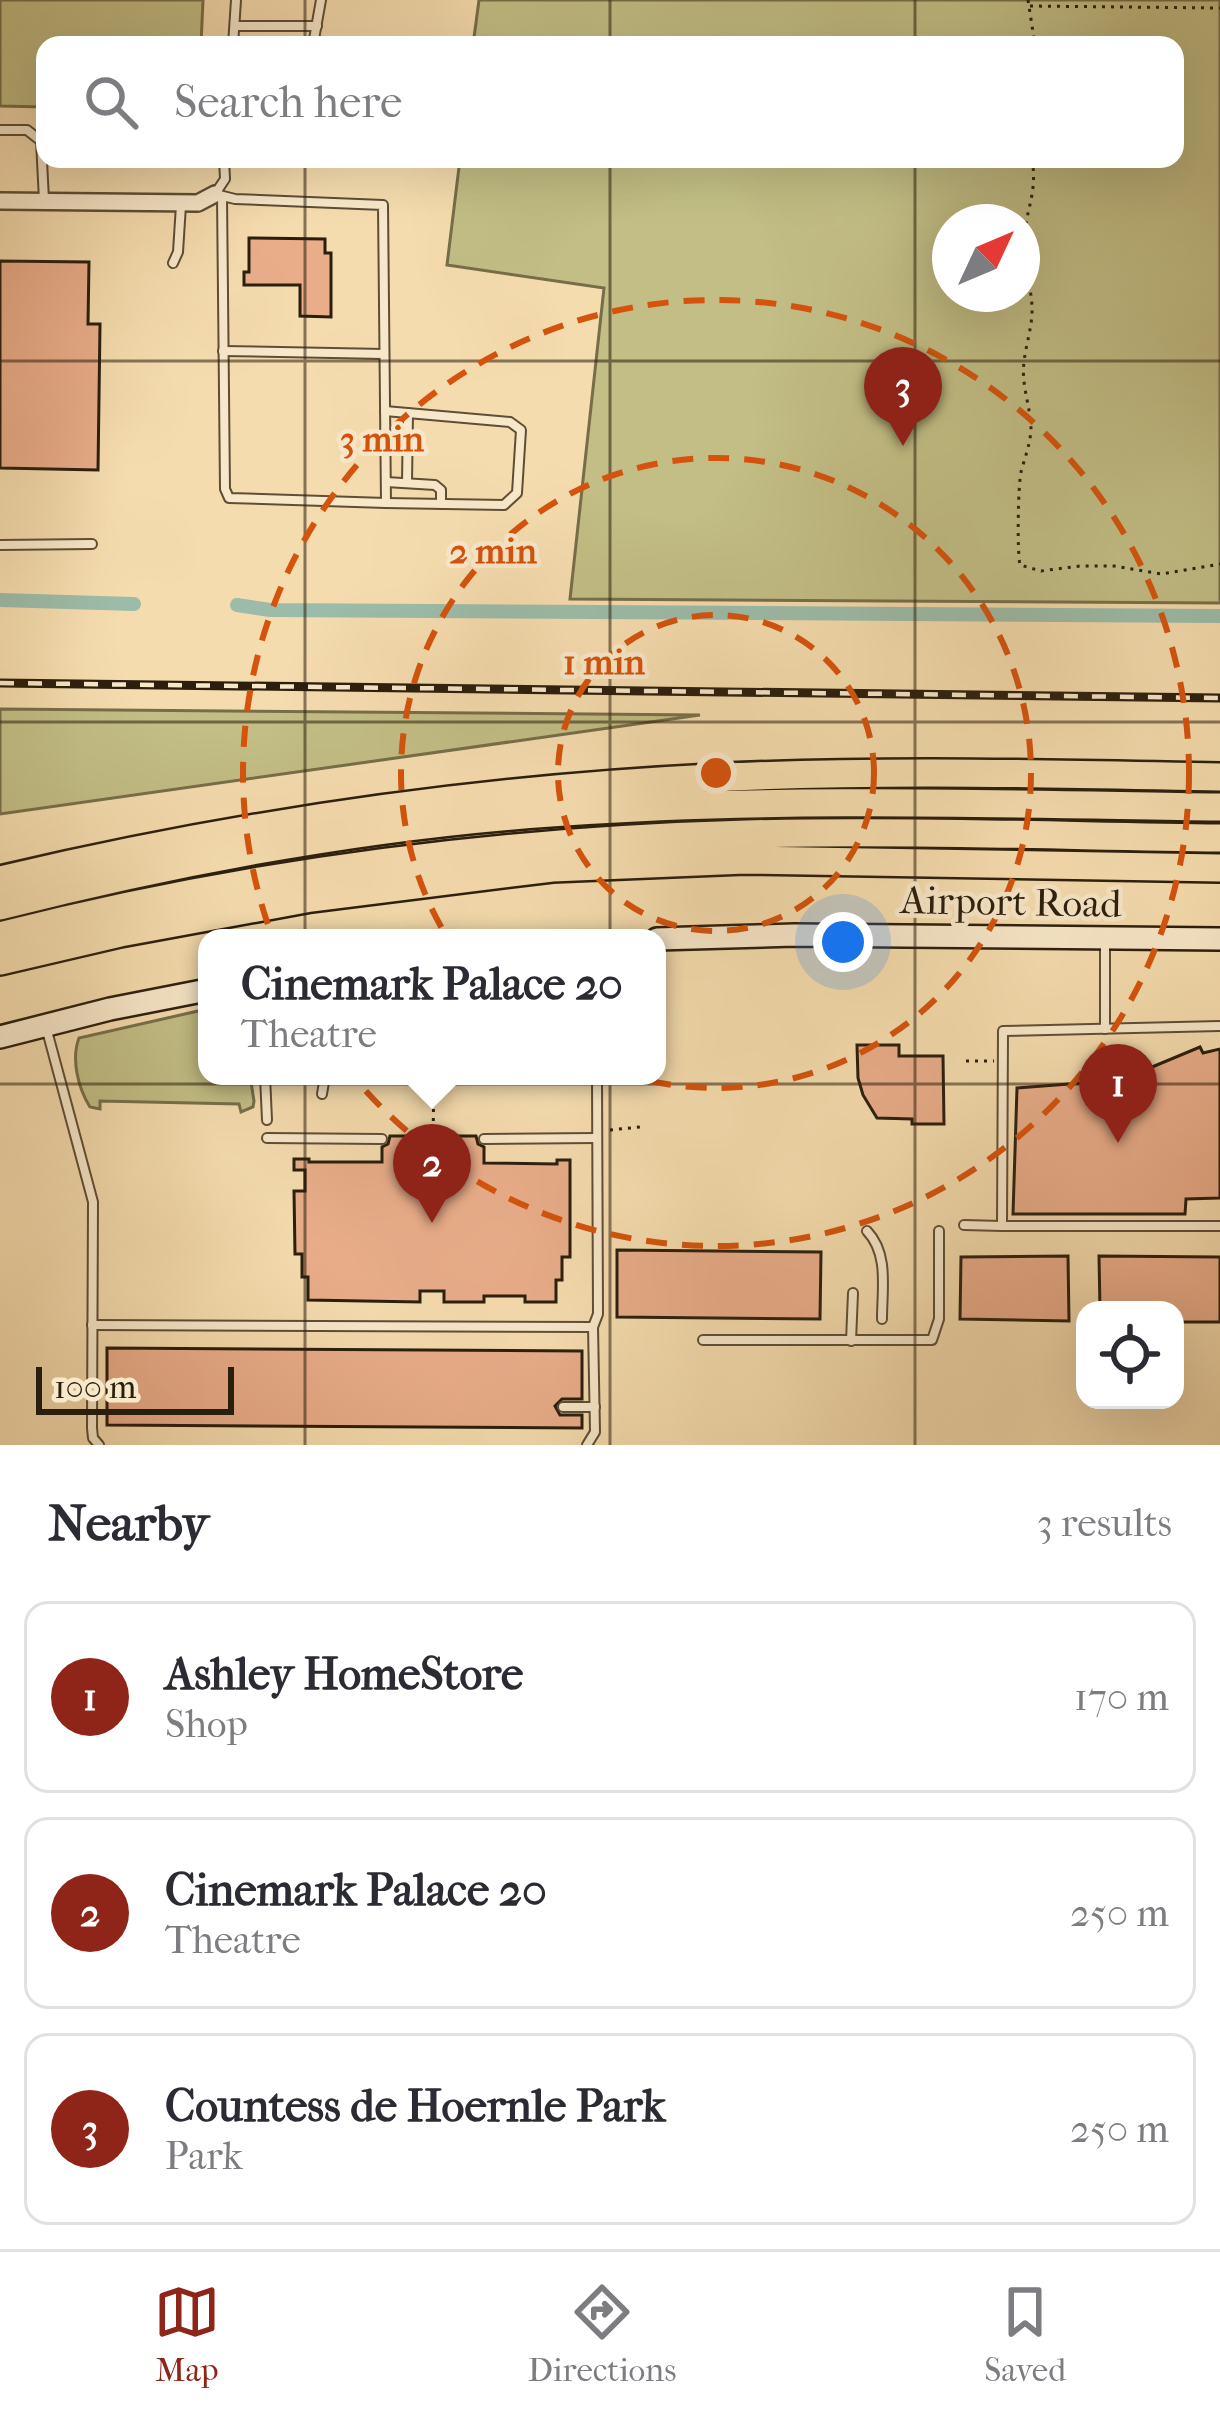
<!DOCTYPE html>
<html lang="en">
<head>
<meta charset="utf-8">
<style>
  :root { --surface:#fff; --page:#f2f2f3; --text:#2b2b33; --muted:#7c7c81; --line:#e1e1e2; --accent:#8f2418 }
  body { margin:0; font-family:"IM FELL French Canon",serif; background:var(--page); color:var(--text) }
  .controls { position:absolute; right:36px; bottom:36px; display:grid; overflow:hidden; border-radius:24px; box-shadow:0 12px 48px #0002 }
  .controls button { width:108px; height:108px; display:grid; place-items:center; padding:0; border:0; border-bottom:3px solid var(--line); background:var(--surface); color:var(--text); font:60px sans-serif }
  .compass { position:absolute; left:932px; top:204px; width:108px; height:108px; border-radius:50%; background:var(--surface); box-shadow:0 12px 48px #0002; rotate:46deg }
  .scale { position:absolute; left:36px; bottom:30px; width:198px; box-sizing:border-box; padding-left:12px; border:6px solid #2a1e0d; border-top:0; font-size:33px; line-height:42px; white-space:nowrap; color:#2a1e0d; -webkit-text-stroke:9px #f8e8ca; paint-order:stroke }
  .you { position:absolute; left:843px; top:942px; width:42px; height:42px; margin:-30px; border:9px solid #fff; border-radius:50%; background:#1a73e8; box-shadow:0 0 0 18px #1a73e833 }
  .badge { display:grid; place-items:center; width:78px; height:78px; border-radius:50%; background:var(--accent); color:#fff; font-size:39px; font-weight:700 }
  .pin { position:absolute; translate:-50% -99px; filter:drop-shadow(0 3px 6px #0008) }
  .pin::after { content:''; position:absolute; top:63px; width:42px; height:36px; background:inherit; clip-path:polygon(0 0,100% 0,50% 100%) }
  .popup { position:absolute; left:198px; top:929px; width:468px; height:156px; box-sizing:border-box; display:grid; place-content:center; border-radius:24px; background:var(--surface); filter:drop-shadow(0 3px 9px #0005); font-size:39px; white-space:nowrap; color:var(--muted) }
  .popup b { font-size:45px; color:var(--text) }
  .popup::after { content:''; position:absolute; left:50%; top:100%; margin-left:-24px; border:24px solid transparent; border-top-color:var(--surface) }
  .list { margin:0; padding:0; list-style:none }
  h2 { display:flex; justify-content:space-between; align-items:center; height:156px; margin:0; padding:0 48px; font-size:51px }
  h2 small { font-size:39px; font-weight:400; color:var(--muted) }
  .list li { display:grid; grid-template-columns:78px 1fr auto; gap:36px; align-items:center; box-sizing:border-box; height:192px; margin:0 24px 24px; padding:0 24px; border:3px solid var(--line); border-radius:24px }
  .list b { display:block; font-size:45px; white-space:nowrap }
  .list p { margin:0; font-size:39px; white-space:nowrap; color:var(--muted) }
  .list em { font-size:39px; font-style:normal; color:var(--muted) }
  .icon { flex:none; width:66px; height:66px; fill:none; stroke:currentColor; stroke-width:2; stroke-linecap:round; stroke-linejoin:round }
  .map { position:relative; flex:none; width:1220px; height:1445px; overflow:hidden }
  .search { position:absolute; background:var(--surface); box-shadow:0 12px 48px #0002; left:36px; right:36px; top:36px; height:132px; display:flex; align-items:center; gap:30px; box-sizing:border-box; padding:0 42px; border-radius:24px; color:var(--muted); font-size:45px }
  .sheet { height:804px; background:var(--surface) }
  nav { display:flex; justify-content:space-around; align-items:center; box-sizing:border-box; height:168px; border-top:3px solid var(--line); background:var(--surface); font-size:33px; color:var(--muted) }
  nav a { display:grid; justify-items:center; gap:6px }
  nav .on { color:var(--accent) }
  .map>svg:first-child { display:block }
</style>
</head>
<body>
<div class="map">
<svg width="1220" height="1445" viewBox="0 0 1220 1445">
  <rect width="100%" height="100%" fill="#f5dcae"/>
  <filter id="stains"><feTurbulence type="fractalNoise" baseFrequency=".00167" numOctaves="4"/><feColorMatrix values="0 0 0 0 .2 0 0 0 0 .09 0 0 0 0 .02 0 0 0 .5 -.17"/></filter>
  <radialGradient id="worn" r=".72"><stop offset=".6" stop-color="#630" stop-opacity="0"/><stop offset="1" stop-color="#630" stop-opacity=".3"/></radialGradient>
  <!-- green -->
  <g fill="#c2be85" stroke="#766e49" stroke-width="3" fill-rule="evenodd">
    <path d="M0,0H203L201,45H45V107L0,106Z"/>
    <path d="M479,0H1220V603L570,599L604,288L447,265L460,159H1175V45H473ZM950,222H1022V294H950Z"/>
    <path d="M0,709L700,715L0,814Z"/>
    <path d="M207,1009V1076H250L254,1101L253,1107L241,1112L239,1104L100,1101V1109L90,1107C78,1088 71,1059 79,1038Z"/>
  </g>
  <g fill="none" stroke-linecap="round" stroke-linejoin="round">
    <!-- canal -->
    <g stroke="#9cbca9" stroke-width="14">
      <path d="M0,600L134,604"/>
      <path d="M237,605L270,610L1220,616"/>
    </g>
  </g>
  <!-- building -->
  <g fill="#e9ad8a" stroke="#2a1e0d" stroke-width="3">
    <path d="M249,238L325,239V253H331V317L300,316V285H244V272H249Z"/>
    <path d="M0,261L89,262L88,324H100L98,470L0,468Z"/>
    <path d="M857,1045H899V1056H943L944,1124H912V1119L877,1118L863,1095L858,1078Z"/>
    <path d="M1200,1047L1203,1053L1220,1049V1198L1186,1199L1185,1214H1013L1017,1088L1121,1080Z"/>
    <path d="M390,1136H476L478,1144L484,1147V1163L557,1164V1160H570V1257H562V1280H556V1302H525V1296H484V1302H444V1291H420V1302L308,1300V1277H302V1254H295L294,1191H305V1170H294V1159H309V1162H382V1147L388,1144Z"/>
    <path d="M617,1250L821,1252L820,1319L617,1317Z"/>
    <path d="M1068,1256L1069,1321L960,1319L961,1257Z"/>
    <path d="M1099,1256L1220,1257V1322H1175V1310H1100Z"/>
    <path d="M107,1348L582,1351V1399H562L555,1406L560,1415H582V1428L107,1425Z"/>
  </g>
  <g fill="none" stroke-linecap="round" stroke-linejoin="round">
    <!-- lane casing -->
    <g stroke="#5d4e35" stroke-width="12">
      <g id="lane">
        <path d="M235,26H317"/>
        <path d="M233,45L236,0"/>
        <path d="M313,45L321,0"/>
        <path d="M0,130H27L41,141L44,200"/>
        <path d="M222,196L225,489L229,498L386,503L383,205L235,199L215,194L225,179L224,159"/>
        <path d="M173,263L178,252L181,205"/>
        <path d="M223,351L384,354"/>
        <path d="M385,411L510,422L521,430L517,493L504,505L386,503"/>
        <path d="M386,482L435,485L441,490V504"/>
        <path d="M407,483L408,413"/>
        <path d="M0,545L92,544"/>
        <path d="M1220,1026L1003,1031L1002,1226H1220"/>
        <path d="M46,1027L93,1202L92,1428L93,1438L99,1445"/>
        <path d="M1105,1029V940"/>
        <path d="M265,1076L267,1120"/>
        <path d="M322,1094L325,1076"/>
        <path d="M267,1138L382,1139"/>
        <path d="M484,1139L596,1138"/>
        <path d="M964,1225L1002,1226"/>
        <path d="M867,1231C889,1254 882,1289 882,1319"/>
        <path d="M92,1325L593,1327L595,1432L587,1445"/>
        <path d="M593,1327L598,1314L597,1076"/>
        <path d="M703,1340H932L939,1319V1231"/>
        <path d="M851,1341L853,1293"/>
        <path d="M563,1407H595"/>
      </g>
    </g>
    <!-- street casing -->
    <g stroke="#5d4e35" stroke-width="20">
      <path id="street" d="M0,201L198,203L215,194"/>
    </g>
    <!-- secondary casing -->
    <g stroke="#2a1e0d" stroke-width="26">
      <g id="secondary">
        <path d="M657,939L794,935L1220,939"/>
        <path d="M0,1037L110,1009L207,990"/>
      </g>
    </g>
    <!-- highway casing -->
    <g stroke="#2a1e0d" stroke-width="32">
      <g id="highway">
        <path d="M0,880C233,825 471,790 711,778C880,769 1050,774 1220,777"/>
        <path d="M0,906C181,860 378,824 565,812C783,797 1002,804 1220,807"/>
        <path d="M0,936C243,874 496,841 747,834C904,830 1062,836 1220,838"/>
        <path d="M0,961L120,933L311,898L552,868L745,860L1220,868"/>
      </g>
    </g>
    <!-- path -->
    <g stroke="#2a1e0d" stroke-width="3" stroke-dasharray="3 6" stroke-linecap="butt">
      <path d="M1028,0L1035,45"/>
      <path d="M1030,6L1220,8"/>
      <path d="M1032,159C1038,194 1025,210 1024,242C1023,263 1031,285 1032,306C1033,325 1026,343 1024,362C1021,384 1030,405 1031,427C1031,442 1025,457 1021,472C1018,486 1017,552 1020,565L1041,571L1080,566H1114L1161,574L1220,564"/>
      <path d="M966,1061H994"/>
      <path d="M610,1130L640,1127"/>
      <path d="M433,1139L434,1076"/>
    </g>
    <!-- lane -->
    <use href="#lane" stroke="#f8e8ca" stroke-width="8"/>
    <!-- street -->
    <use href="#street" stroke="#f8e8ca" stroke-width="15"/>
    <!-- secondary -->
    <use href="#secondary" stroke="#f8e8ca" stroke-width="21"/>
    <!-- highway -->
    <use href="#highway" stroke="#f5dcae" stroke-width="27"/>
    <!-- rail casing -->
    <g stroke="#2a1e0d" stroke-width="9">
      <path id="rail" d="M0,683L1220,698"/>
    </g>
    <!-- rail -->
    <use href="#rail" stroke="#f8e8ca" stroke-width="4.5" stroke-dasharray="14" stroke-linecap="butt"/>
  </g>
  <!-- grid -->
  <path fill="none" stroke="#2a1e0d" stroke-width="3" stroke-opacity="0.55" d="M305,0V45M610,0V45M915,0V45M305,159V1445M610,159V1445M915,159V1445M0,361H1220M0,722H1220M0,1084H1220"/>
  <!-- distance rings -->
  <g fill="none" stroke="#d5530c" stroke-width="6" stroke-dasharray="21 15">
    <circle cx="716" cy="773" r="158"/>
    <circle cx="716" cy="773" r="315"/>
    <circle cx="716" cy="773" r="473"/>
  </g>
  <g text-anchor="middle" stroke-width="9" stroke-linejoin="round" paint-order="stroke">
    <!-- street labels -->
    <g font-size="39" fill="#2a1e0d" stroke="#f8e8ca">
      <text transform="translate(1011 901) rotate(1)" y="14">Airport Road</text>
    </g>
  </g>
  <circle cx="716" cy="773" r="18" fill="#d5530c" stroke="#f8e8ca" stroke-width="6"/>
  <g font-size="36" text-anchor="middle" font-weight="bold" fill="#d5530c" stroke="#f8e8ca" stroke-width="9" stroke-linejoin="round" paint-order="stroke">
    <text x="382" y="451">3 min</text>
    <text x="493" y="563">2 min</text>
    <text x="604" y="674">1 min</text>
  </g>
  <rect width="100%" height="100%" filter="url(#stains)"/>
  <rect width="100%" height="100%" fill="url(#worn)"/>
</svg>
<div class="controls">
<button><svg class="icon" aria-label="locate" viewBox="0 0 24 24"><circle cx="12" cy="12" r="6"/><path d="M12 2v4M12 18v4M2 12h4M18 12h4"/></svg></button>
</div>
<svg class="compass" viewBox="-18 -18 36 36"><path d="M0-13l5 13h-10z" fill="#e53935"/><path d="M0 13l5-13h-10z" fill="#7c7c81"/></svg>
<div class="scale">100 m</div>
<div class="you"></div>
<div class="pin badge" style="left:1118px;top:1143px">1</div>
<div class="pin badge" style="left:432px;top:1223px">2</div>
<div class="popup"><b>Cinemark Palace 20</b>Theatre</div>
<div class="pin badge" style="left:903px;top:446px">3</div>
<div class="search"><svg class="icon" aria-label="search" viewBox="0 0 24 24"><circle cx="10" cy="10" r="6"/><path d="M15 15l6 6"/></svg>Search here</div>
</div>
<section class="sheet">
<h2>Nearby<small>3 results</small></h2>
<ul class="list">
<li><span class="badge">1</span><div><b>Ashley HomeStore</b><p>Shop</p></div><em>170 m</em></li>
<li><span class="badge">2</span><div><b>Cinemark Palace 20</b><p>Theatre</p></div><em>250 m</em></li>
<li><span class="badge">3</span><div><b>Countess de Hoernle Park</b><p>Park</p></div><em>250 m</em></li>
</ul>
</section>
<nav>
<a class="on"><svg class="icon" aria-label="map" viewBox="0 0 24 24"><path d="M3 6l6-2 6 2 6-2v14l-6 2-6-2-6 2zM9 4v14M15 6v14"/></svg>Map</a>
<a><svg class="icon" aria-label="directions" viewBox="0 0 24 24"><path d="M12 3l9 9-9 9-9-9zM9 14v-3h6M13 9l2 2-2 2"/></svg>Directions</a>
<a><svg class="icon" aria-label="saved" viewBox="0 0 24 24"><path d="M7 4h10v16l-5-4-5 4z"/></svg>Saved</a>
</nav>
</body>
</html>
